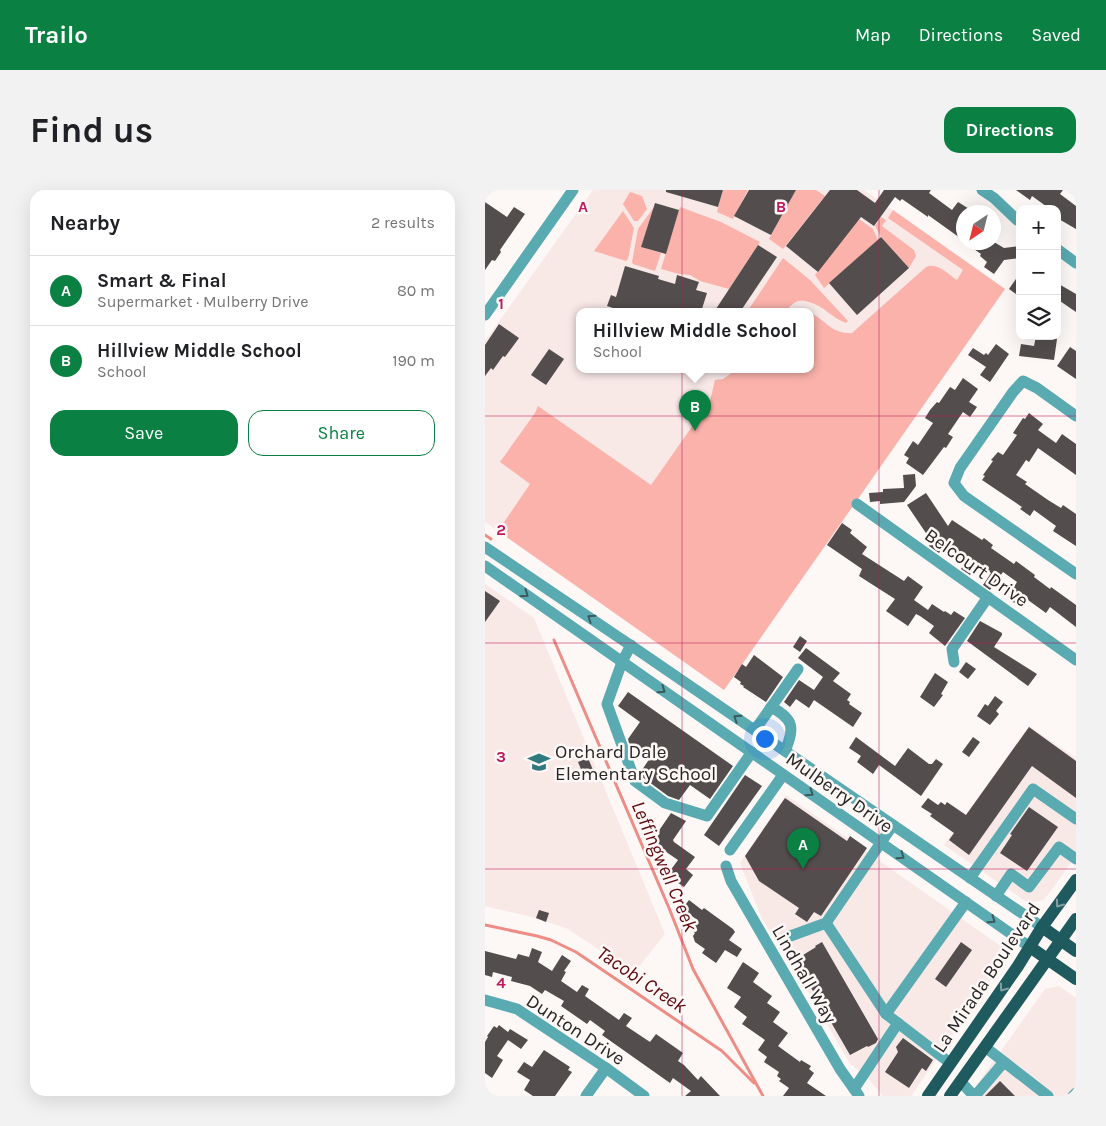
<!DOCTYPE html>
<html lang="en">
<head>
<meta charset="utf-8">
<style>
  :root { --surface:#fff; --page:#f2f2f2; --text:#202124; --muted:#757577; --line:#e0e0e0; --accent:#0b8043 }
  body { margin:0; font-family:Karla,sans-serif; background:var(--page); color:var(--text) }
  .controls { position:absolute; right:15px; top:15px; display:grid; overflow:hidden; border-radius:10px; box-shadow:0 5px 20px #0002 }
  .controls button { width:45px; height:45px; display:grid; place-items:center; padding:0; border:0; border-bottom:1px solid var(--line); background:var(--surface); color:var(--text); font:25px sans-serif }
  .compass { position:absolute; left:471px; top:15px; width:45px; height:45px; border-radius:50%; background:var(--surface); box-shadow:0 5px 20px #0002; rotate:215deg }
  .you { position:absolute; left:279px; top:548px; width:18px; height:18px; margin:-12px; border:4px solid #fff; border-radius:50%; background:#1a73e8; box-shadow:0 0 0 8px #1a73e833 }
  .badge { display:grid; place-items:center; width:32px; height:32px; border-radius:50%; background:var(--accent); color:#fff; font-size:16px; font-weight:700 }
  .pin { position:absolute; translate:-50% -41px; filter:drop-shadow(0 1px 2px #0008) }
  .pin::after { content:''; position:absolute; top:26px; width:18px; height:15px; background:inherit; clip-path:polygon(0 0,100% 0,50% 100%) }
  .popup { position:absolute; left:91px; top:118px; width:238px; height:65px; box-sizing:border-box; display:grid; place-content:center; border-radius:10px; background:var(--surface); filter:drop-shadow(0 1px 4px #0005); font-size:16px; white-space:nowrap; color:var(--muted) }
  .popup b { font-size:19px; color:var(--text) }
  .popup::after { content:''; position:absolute; left:50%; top:100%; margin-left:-10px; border:10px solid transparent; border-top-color:var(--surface) }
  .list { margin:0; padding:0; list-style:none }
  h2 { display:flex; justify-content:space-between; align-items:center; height:65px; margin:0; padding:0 20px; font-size:21px }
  h2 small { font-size:16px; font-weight:400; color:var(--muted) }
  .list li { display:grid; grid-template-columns:32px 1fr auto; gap:15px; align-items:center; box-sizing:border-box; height:70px; padding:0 20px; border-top:1px solid var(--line) }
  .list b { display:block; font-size:19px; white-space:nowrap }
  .list p { margin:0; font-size:16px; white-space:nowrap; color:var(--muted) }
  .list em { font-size:16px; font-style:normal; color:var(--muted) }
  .actions { display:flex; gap:10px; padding:15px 20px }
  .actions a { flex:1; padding:11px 0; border:1px solid var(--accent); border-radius:15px; text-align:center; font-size:18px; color:var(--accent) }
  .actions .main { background:var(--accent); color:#fff }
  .icon { flex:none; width:28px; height:28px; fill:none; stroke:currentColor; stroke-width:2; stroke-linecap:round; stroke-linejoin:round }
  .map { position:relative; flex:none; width:591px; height:906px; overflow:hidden; border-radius:15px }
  header { display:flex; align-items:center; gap:30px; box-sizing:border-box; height:70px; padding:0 25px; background:var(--accent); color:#fff }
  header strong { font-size:24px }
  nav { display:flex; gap:28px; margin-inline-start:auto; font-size:18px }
  .intro { display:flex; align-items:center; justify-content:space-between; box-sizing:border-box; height:120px; padding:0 30px }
  h1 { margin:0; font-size:35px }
  .button { padding:12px 22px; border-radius:15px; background:var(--accent); color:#fff; font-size:18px; font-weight:700 }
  main { display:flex; gap:30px; padding:0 30px }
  aside { flex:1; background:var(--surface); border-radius:15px; box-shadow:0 5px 20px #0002 }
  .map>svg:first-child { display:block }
</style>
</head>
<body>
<header>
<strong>Trailo</strong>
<nav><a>Map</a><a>Directions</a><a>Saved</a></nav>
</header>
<div class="intro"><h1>Find us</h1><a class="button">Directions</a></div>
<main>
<aside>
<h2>Nearby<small>2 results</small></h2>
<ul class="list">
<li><span class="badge">A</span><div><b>Smart &amp; Final</b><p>Supermarket · Mulberry Drive</p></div><em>80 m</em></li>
<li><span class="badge">B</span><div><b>Hillview Middle School</b><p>School</p></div><em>190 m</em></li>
</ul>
<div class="actions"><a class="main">Save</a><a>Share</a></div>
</aside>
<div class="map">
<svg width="591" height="906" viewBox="0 0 591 906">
  <rect width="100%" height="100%" fill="#fdf7f6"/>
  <!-- built -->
  <g fill="#f8e9e7" fill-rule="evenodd">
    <path d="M108,0H379L520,99L239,500L0,332V151ZM95,122H325V180H95Z"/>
    <path d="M0,394L49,428L180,744L149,783L83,739L51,728L0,716Z"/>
    <path d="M544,536L591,568V666L559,710L543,713L459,655Z"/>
    <path d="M301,605L517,757L520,769L426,906H398L385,891L364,872L313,784L277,729L255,673Z"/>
    <path d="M574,796L591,808V906H484L560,799Z"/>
  </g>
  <!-- green -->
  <g fill="#fab2ab">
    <path d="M238,0H263L248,29L232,22Z"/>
    <path d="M311,0H331L340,6L298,59L284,49Z"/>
    <path d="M145,2L157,6L162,19L153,31H149L138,14Z"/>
    <path d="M169,17L156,57L176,63L170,81L148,74L147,72L153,39Z"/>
    <path d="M195,17L236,32L275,52L244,99L215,91L205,85L194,84L176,79Z"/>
    <path d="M408,20L520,99L239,500L13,341L45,294L15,272L50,223L53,216L166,295L225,211L230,190L238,189L251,180H325V123C342,130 345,144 367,143L441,77C453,72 462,84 472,90L478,80L403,28Z"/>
    <path d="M138,21L149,38L143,69L141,71L109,61Z"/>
    <path d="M396,27L401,30L397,36L429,60L431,66L424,78L396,47L390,36Z"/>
    <path d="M374,29L388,39L393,50L339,98L330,85Z"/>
    <path d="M298,68L325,90L363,131L361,133C347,128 339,116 324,112C308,107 308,117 297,122C291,125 270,122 262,122Z"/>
  </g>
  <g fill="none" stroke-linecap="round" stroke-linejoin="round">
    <!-- stream -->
    <g stroke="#ed8d85" stroke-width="3">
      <path d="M0,345L6,349"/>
      <path d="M69,450L184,718L208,779L278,906"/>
      <path d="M0,735L52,746L66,750L91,762L237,861L269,893"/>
    </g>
  </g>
  <!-- building -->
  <g fill="#534e4d">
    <path d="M181,0H238L233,17L181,2Z"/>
    <path d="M264,0H311L286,45L249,26Z"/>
    <path d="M345,0H372L390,13L399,0H446L444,3L467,20L473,12L489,22H478V50L443,25V27L417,9L415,11L410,7L389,36L376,27L333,82L301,56Z"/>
    <path d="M531,0H578L575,4L591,16V39L572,28V19H565L547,6L545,10Z"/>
    <path d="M0,12L22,27L29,17L40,24L15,60L16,62L10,71L7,70L0,80Z"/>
    <path d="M170,13L194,20L181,64L156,57Z"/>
    <path d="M396,47L424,78L372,125L344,93Z"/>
    <path d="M479,52H509L519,58L535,56V68L519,70L509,84L499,77L502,72L495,66L496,64Z"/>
    <path d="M273,55L292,67L255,122H229Z"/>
    <path d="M140,76L174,86L173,89L190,94L192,85L214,92L211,100L222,103L216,122H137V121L122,116L126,105L131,107Z"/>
    <path d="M535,83V107L524,99Z"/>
    <path d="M572,93L591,104V122L572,109Z"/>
    <path d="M14,134L34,148L20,167L18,166L8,180L6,178L0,186V155Z"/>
    <path d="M551,146H561L572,149L569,170L534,166L536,154L549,156Z"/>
    <path d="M511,154L524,164L505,192L495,185L501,177L483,165L488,158L499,165L501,163L503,165Z"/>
    <path d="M585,157L591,161V189L572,176Z"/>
    <path d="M64,159L79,169L61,195L46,185Z"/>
    <path d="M478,188L493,199L484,212L492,217L485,227L478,222L463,244L468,247L461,258L459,257L438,285L421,273L424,268L419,265L428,251L433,255L448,233L440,228L445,220L452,212L454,213L465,197L470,200Z"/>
    <path d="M544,223L558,234L553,240L571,253L577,244L591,254V285L553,258L544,272L541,270L531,285L542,292L540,294L563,310L576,318L578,315L591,324V356L568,341L571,336L549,320L545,326L535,319L537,317L497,290L500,286L498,285L508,271L506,270L513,262L518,265L532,245L528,243L538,228L540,229Z"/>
    <path d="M430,284L431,296L419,312L395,314V311L385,312L384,303L398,302V299L419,298L418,285Z"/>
    <path d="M441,303L463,336L467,330L497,350L499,348L508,355L506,358L529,374L531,371L550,385L549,387L565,399L566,397L591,415V437L565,417L561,423L543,410L538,418L528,412L523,407L532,392L518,382L505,400L498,395L506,383L493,373L485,385L476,379L481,371L459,356L454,363L444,356L447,352L422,315Z"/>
    <path d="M357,333L367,340L365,343L382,357L377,364L419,391L423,386L438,397L429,410L443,420L447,414L459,422L460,421L466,425L469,421L480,428L460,456L444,443L449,436L435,426L431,424L423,436L401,421L410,409L374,386L377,379L342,355Z"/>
    <path d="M0,401L15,411L0,432Z"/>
    <path d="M495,431L517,443V445L509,457L552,484L543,496L482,451Z"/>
    <path d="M315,446L322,451L315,462L308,457Z"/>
    <path d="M321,458L355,483L348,491L366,504L362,510L365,512L364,514L377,523L368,537L329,510L324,518L311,509L305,517L299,512L314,490L329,500L338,487L313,468Z"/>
    <path d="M269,465L298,487L281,512L258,497L259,496L255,494L256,492L249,487L257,474L261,477Z"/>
    <path d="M481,472L491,479L483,489L474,482Z"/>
    <path d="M450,483L463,492L456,504L458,505L449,517L435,507Z"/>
    <path d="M143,502L248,576L225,609L205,595L194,610L183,606L156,586L155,583L165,568L144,553L143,549L155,532L133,516Z"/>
    <path d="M510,506L518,512L511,521L514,524L505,535L492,526L500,514L503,516Z"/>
    <path d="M544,537L591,571V608L547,576L484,665L464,650L469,643L445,626L447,624L436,617L443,608L453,615L456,612L460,615L462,612L481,625Z"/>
    <path d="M371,547L410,576L423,558L444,574H447L451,569L458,574L436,606L394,575L388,584L372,572L376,566L364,558Z"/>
    <path d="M488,547L495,552L484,567L477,562Z"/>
    <path d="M103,568L108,580L98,584L93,572Z"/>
    <path d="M260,585L277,596L234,656L219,645Z"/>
    <path d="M300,608L362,651L365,646L382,658L336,726L329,722L322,732L310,724L314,718L274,691L260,666Z"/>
    <path d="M544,617L573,637L542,681L515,663L527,645L525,644Z"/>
    <path d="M186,623L201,631L188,650L189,652L210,667L201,679L208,685L199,697L182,685L193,670L168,653L175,643L173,642Z"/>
    <path d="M204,710L217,720L219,718L248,739L250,742L244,750L257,759L252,767L240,760L231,773L217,763L220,759L210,752L208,746L210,743L205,739L211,729L197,719Z"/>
    <path d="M54,720L64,723L61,732L51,728Z"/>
    <path d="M337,752L393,849L391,853L383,857L382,856L365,865L310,770L331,757L330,756Z"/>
    <path d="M476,752L487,760L461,797L450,789Z"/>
    <path d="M47,758L57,762L53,772L67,781L77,765L86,771L79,781L81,782L76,791L92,802L97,795L104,799L100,806L134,830L139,823L147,828L141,836L165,852L171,844L198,863L193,871L199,875L213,890L216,886L235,906H200L206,901L188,888L185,893L117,845L120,841L105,830L102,834L76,816L79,811L60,800L57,804L45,796L26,791L27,787L8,782L7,787L0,785V761L31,769L33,764L44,767Z"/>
    <path d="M258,772L274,783L268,792L287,806L282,813L295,822L288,832L303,843L293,856L315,872L316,870L326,876L324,879L329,883L322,893L341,906H298L304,898L294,891L296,889L292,886L294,882L279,872L282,867L273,860L280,850L257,834L262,827L249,817L256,807L242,798Z"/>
    <path d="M14,835L23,842L25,839L43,850L36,859L23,850L12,866L18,870L7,888L0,883V852L3,847L2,846L9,836L12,838Z"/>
    <path d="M418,848L448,870L441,881L437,878L424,898L400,882L413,862L411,857Z"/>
    <path d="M59,860L85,877L83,880L87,882L70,906H48L39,900L45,890L32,882L39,872L47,877Z"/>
    <path d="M515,891L530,906H500Z"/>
  </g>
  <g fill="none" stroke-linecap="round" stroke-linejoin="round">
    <!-- minor -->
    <g stroke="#59aab1" stroke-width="11">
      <path d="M497,0L509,8L532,30"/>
      <path d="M572,59L591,73"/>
      <path d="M0,125L88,0"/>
      <path d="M591,226L552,198L538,191L528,202L475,278L469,293L479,306L591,384"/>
      <path d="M372,314L591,470"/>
      <path d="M0,357L154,461L557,737"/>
      <path d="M0,376L545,757"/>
      <path d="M146,455L137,472L122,514L150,591L180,613L222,626L267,562"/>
      <path d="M469,472L467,459L503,407"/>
      <path d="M286,517C309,529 310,538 300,561"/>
      <path d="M270,540L313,479"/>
      <path d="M245,660L298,585"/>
      <path d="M241,676L246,691L355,879L374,906"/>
      <path d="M485,688L548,599L591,629"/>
      <path d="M511,706L526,684L544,697L574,657L591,669"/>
      <path d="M341,733L401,824L481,712"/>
      <path d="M300,748L341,733L408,635"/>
      <path d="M0,810L32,819L121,878L159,906"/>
      <path d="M401,824L465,873"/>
      <path d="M500,857L563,906"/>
      <path d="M475,891L489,906"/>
      <path d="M369,899L413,833"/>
      <path d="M101,906L121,878"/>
      <path d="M490,906L519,872"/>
      <path d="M588,906L591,903"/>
    </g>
    <!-- major -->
    <g stroke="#1f5a5f" stroke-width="12">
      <path d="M557,737L591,761"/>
      <path d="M545,757L591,789"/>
      <path d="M443,906L533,776L557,737L591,690"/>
      <path d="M465,906L591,729"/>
    </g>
  </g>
  <!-- one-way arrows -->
  <defs><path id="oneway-chevron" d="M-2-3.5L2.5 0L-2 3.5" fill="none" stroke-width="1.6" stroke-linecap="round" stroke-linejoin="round" transform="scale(1.25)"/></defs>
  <g stroke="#3c5b5d">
    <use href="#oneway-chevron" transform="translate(40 404) rotate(35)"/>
    <use href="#oneway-chevron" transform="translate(106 428) rotate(-146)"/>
    <use href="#oneway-chevron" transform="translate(177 500) rotate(35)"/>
    <use href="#oneway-chevron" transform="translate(252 528) rotate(-146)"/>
    <use href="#oneway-chevron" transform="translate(325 603) rotate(35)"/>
    <use href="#oneway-chevron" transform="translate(416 666) rotate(35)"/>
    <use href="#oneway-chevron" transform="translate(507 730) rotate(35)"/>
  </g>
  <g stroke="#83a1a3">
    <use href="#oneway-chevron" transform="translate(574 714) rotate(126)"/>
    <use href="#oneway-chevron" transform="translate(518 798) rotate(125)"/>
  </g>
  <!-- grid -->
  <path fill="none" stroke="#c2185b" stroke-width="1" stroke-opacity="0.55" d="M197,0V906M394,0V906M0,226H591M0,453H591M0,679H591"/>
  <!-- icons -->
  <defs>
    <g id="school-bare" transform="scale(1.725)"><path d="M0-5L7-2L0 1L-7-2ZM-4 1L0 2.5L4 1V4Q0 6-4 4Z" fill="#30797f" stroke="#fdf7f6" stroke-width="2.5" paint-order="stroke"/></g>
  </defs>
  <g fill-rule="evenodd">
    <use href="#school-bare" x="54" y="572"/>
  </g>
  <g text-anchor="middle" stroke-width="5" stroke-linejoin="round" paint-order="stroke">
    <!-- street labels -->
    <g font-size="19" fill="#282625" stroke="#fdf7f6">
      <text transform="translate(492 377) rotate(35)" y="7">Belcourt Drive</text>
      <text transform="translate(355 602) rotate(35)" y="7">Mulberry Drive</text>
      <text transform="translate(320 784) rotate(60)" y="7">Lindhall Way</text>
      <text transform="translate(501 787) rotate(-56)" y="7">La Mirada Boulevard</text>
      <text transform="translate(91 839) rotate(33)" y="7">Dunton Drive</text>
    </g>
    <!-- poi labels -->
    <g font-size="19" fill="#282625" stroke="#fdf7f6" text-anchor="start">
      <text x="70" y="568">Orchard Dale<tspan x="70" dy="22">Elementary School</tspan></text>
    </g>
    <!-- water labels -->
    <g font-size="20" font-style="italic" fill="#5e070d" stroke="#fdf7f6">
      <text transform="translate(180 676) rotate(67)" y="7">Leffingwell Creek</text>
      <text transform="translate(157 789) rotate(34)" y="7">Tacobi Creek</text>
    </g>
  </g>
  <g font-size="16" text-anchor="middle" font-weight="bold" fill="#c2185b" stroke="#fdf7f6" stroke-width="5" stroke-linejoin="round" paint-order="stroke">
    <text x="98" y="22">A</text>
    <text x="296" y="22">B</text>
    <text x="16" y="119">1</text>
    <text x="16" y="345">2</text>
    <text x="16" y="572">3</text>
    <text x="16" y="798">4</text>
  </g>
</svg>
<div class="controls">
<button>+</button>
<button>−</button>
<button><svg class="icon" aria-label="layers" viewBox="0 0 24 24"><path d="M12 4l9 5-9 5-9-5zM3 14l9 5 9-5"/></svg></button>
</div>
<svg class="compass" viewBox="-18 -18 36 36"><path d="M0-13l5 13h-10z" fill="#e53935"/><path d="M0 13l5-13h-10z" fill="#757577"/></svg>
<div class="you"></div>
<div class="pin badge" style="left:318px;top:679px">A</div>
<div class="pin badge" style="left:210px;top:241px">B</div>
<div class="popup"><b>Hillview Middle School</b>School</div>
</div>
</main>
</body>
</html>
